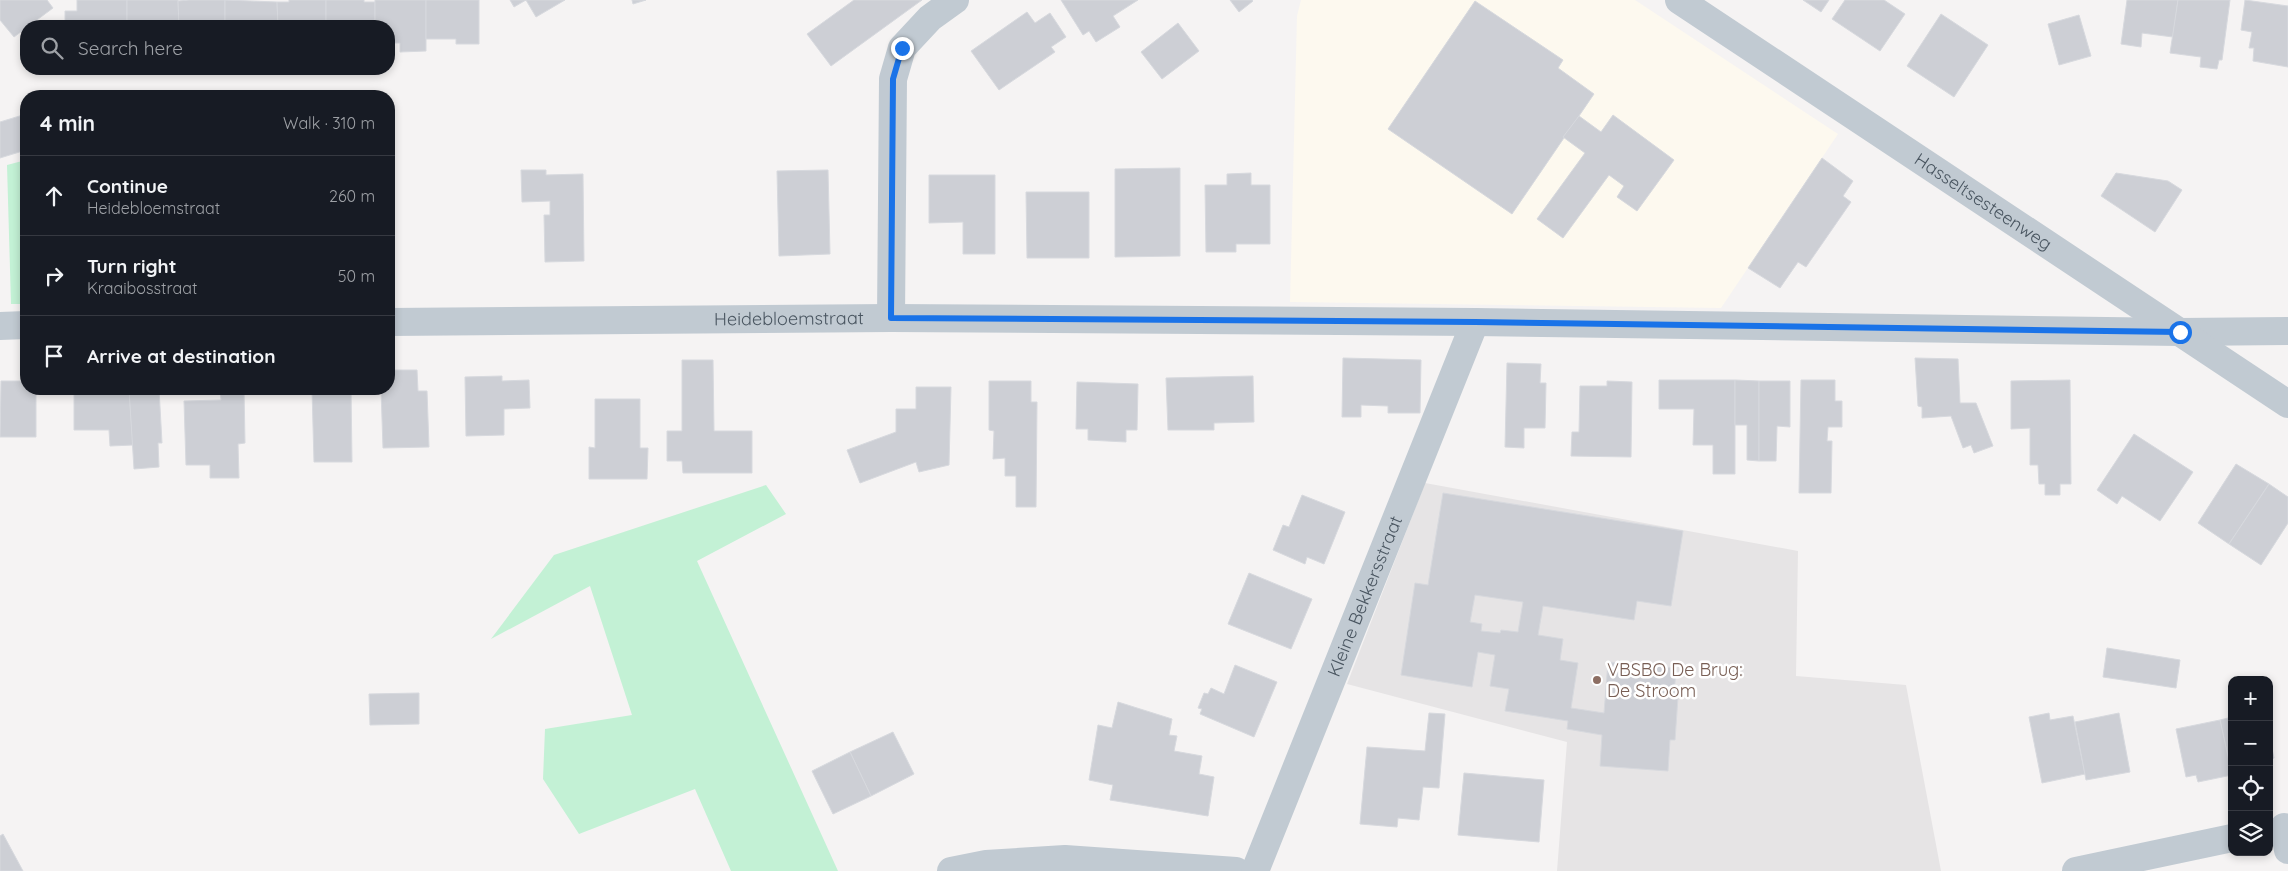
<!DOCTYPE html>
<html lang="en">
<head>
<meta charset="utf-8">
<style>
  :root { --surface:#171b24; --page:#242831; --text:#f1f3f6; --muted:#9ea1a6; --line:#363941 }
  body { margin:0; font-family:Quicksand,sans-serif; background:var(--page); color:var(--text) }
  .controls { position:absolute; right:15px; bottom:15px; display:grid; overflow:hidden; border-radius:10px; box-shadow:0 2px 8px #0003 }
  .controls button { width:45px; height:45px; display:grid; place-items:center; padding:0; border:0; border-bottom:1px solid var(--line); background:var(--surface); color:var(--text); font:25px sans-serif }
  .stop { position:absolute; width:15px; height:15px; margin:-11px; border:4px solid #1a73e8; border-radius:50%; background:#fff }
  .stop.end { background:#1a73e8; border-color:#fff; box-shadow:0 1px 5px #0008 }
  .list { margin:0; padding:0; list-style:none }
  h2 { display:flex; justify-content:space-between; align-items:center; height:65px; margin:0; padding:0 20px; font-size:21px }
  h2 small { font-size:16px; font-weight:400; color:var(--muted) }
  .list li { display:grid; grid-template-columns:32px 1fr auto; gap:15px; align-items:center; box-sizing:border-box; height:80px; padding:0 20px; border-top:1px solid var(--line) }
  .list b { display:block; font-size:19px; white-space:nowrap }
  .list p { margin:0; font-size:16px; white-space:nowrap; color:var(--muted) }
  .list em { font-size:16px; font-style:normal; color:var(--muted) }
  .icon { flex:none; width:28px; height:28px; fill:none; stroke:currentColor; stroke-width:2; stroke-linecap:round; stroke-linejoin:round }
  .map { position:relative; flex:none; width:2288px; height:871px; overflow:hidden }
  .search { position:absolute; background:var(--surface); box-shadow:0 2px 8px #0003; left:20px; top:20px; width:375px; height:55px; display:flex; align-items:center; gap:12px; box-sizing:border-box; padding:0 18px; border-radius:20px; color:var(--muted); font-size:19px }
  .panel { position:absolute; background:var(--surface); box-shadow:0 2px 8px #0003; left:20px; top:90px; width:375px; height:305px; border-radius:20px }
  .map>svg:first-child { display:block }
</style>
</head>
<body>
<div class="map">
<svg width="2288" height="871" viewBox="0 0 2288 871">
  <rect width="100%" height="100%" fill="#f5f3f3"/>
  <!-- commercial -->
  <path fill="#fdf9ef" d="M1301,0H1635L1838,134L1721,308L1290,302L1297,16Z"/>
  <!-- education -->
  <path fill="#e6e4e5" d="M1425,483L1798,551L1796,676L1906,685L1941,871H1557L1567,742L1347,684Z"/>
  <!-- green -->
  <g fill="#c3f1d5">
    <path d="M26,160V304H11L7,165Z"/>
    <path d="M766,485L786,514L697,561L838,871H731L695,789L579,834L543,779L545,729L632,715L590,586L491,639L554,555Z"/>
  </g>
  <!-- building -->
  <g fill="#cdcfd5" stroke="#d7d9de" fill-rule="evenodd">
    <path d="M0,0H47L53,8L14,37L0,20Z"/>
    <path d="M77,0H127V26H65V11H77Z"/>
    <path d="M127,0H178L179,26H127Z"/>
    <path d="M189,0H225V26H179L178,1Z"/>
    <path d="M225,0L277,2L278,26H225Z"/>
    <path d="M289,0H326V26H278L277,2H289Z"/>
    <path d="M326,0H364V2H375V26H326Z"/>
    <path d="M375,0H426V51L400,52V43H389V26H375Z"/>
    <path d="M426,0H479V44H456V39H426Z"/>
    <path d="M510,0H526L514,7Z"/>
    <path d="M526,0H565L536,17Z"/>
    <path d="M632,0H646L633,4Z"/>
    <path d="M854,0H922L831,66L807,34Z"/>
    <path d="M1061,0H1138L1113,16L1120,27L1096,42L1089,31L1083,35Z"/>
    <path d="M1230,0H1252L1253,1L1239,12Z"/>
    <path d="M1803,0H1829L1821,12Z"/>
    <path d="M1845,0H1884L1905,14L1880,51L1832,19Z"/>
    <path d="M2127,0H2178L2173,37L2142,33L2141,47L2121,44Z"/>
    <path d="M2178,0H2230L2222,60H2219L2217,69L2200,67L2201,57L2170,53Z"/>
    <path d="M2245,0L2288,6V67L2253,61L2254,48H2249L2252,32L2241,30Z"/>
    <path d="M1475,1L1563,60L1558,68L1594,94L1512,214L1388,129Z"/>
    <path d="M1027,12L1035,23L1050,13L1066,37L1051,47L1055,52L999,90L971,51Z"/>
    <path d="M1941,14L1988,45L1954,97L1907,66Z"/>
    <path d="M2079,15L2091,56L2059,65L2048,24Z"/>
    <path d="M1178,23L1199,51L1162,79L1141,52Z"/>
    <path d="M26,114V150L0,158V122Z"/>
    <path d="M1613,115L1674,160L1637,211L1617,197L1624,186L1609,175L1563,238L1537,219L1585,153L1563,137L1579,116L1601,132Z"/>
    <path d="M1822,158L1853,181L1843,196L1851,202L1806,267L1798,262L1780,288L1748,268Z"/>
    <path d="M1180,168V256L1115,257V169Z"/>
    <path d="M521,170H546V175L583,174L584,261L545,262L544,215H550V201L522,202Z"/>
    <path d="M828,170L830,254L779,256L777,171Z"/>
    <path d="M1251,173V185H1270V244H1236V252H1206L1205,185H1227V174Z"/>
    <path d="M2116,173L2168,181L2182,190L2155,232L2101,196Z"/>
    <path d="M929,175H995V254H963V222L929,223Z"/>
    <path d="M1026,192H1089V258H1027Z"/>
    <path d="M389,208H394V260L389,259Z"/>
    <path d="M1343,358L1421,360L1420,413H1388V406L1361,405V417H1342Z"/>
    <path d="M1915,358L1958,359L1960,403H1976L1993,446L1974,453L1971,445L1963,448L1951,416L1922,418V407L1918,406Z"/>
    <path d="M682,360H713L714,431H752V473H683L682,461H667V431H682Z"/>
    <path d="M1507,363L1541,364L1540,383H1546L1545,428H1524V448L1505,447Z"/>
    <path d="M389,370H417L418,391H427L429,447L383,448L381,389H389Z"/>
    <path d="M502,376V381L529,380L530,408L504,409V435L466,436L465,377Z"/>
    <path d="M1253,376L1254,422L1214,423V430H1168L1166,378Z"/>
    <path d="M1659,380H1735V474H1713V445H1693L1694,409H1659Z"/>
    <path d="M1735,380L1759,381V461L1747,460V425H1735Z"/>
    <path d="M1801,380H1835V401H1842V427H1828L1827,441H1832L1831,493H1799Z"/>
    <path d="M2070,380L2071,484H2060V495H2045V484H2039L2038,465H2030V428L2011,429V381Z"/>
    <path d="M1,381H26V389H36V437H0Z"/>
    <path d="M989,381H1031V402H1037L1036,507H1016V476H1005V458L993,459L994,431L989,430Z"/>
    <path d="M1607,381L1632,382L1631,457L1571,456L1572,432H1579L1580,386H1607Z"/>
    <path d="M1759,381H1790V427L1777,426L1776,461H1759Z"/>
    <path d="M1077,382L1138,384L1137,430H1126V442L1088,440V429H1076Z"/>
    <path d="M916,387H951L949,465L919,472L916,462L860,483L847,450L896,432V409H916Z"/>
    <path d="M74,389H129L133,445L110,446L109,430H74Z"/>
    <path d="M129,389H159L162,443H158L159,467L134,469Z"/>
    <path d="M220,389H244L245,443L238,444L239,478H210V465H186L184,401L221,400Z"/>
    <path d="M312,389H351L352,462H314Z"/>
    <path d="M595,399H640V448H648L647,479H589V447L595,448Z"/>
    <path d="M2134,434L2193,472L2160,521L2122,496L2117,504L2097,490Z"/>
    <path d="M2236,464L2269,484L2229,544L2198,523Z"/>
    <path d="M2269,484L2288,497V523L2261,565L2229,544Z"/>
    <path d="M1443,493L1683,531L1671,606L1637,601L1634,620L1543,606L1538,635L1563,639L1560,660L1578,663L1571,708L1604,713L1608,662L1676,668L1674,697H1678L1675,740H1670L1668,771L1600,766L1602,735L1567,729L1568,721L1505,711L1509,689L1490,686L1495,655L1478,652L1472,687L1401,675L1415,583L1428,585ZM1475,595L1523,602L1518,632L1501,630L1500,633L1481,631L1482,624L1470,622Z"/>
    <path d="M1302,495L1345,512L1324,564L1307,557L1305,564L1273,550L1283,525L1289,527Z"/>
    <path d="M1249,573L1312,599L1291,649L1228,624Z"/>
    <path d="M2107,648L2180,660L2176,688L2103,677Z"/>
    <path d="M1235,665L1277,682L1254,737L1200,714L1202,709L1198,708L1204,693L1208,694L1211,688L1224,694Z"/>
    <path d="M419,693V724L370,725L369,694Z"/>
    <path d="M1118,702L1172,719L1169,735L1177,736L1174,751L1202,756L1199,774L1214,777L1208,816L1110,800L1113,785L1089,780L1098,725L1112,728Z"/>
    <path d="M1429,713L1445,714L1439,788L1423,787L1419,820L1398,818L1397,827L1360,824L1367,747L1425,751Z"/>
    <path d="M2049,713L2050,720L2073,716L2085,774L2042,783L2029,717Z"/>
    <path d="M2119,713L2130,772L2086,780L2075,722Z"/>
    <path d="M2232,717V775L2220,720Z"/>
    <path d="M2220,720L2232,775L2198,782L2196,775L2186,777L2176,729Z"/>
    <path d="M893,732L914,774L871,796L850,752Z"/>
    <path d="M2269,735L2274,758L2269,760Z"/>
    <path d="M850,752L871,796L833,814L812,771Z"/>
    <path d="M1464,773L1544,780L1539,842L1458,835Z"/>
    <path d="M3,834L23,871H0V836Z"/>
  </g>
  <g fill="none" stroke-linecap="round" stroke-linejoin="round">
    <!-- minor -->
    <g stroke="#c1cad2" stroke-width="28">
      <path d="M891,318L893,79L902,48L930,18L955,0"/>
      <path id="s1" d="M389,322L891,318L1475,322L2180,332L2288,331"/>
      <path d="M0,326L26,325"/>
      <path d="M2284,827L2288,850"/>
      <path d="M951,871L986,864L1065,859L1236,871"/>
      <path id="s2" d="M1255,871L1475,322"/>
      <path d="M2076,871L2232,838"/>
    </g>
    <!-- tertiary -->
    <path stroke="#c1cad2" stroke-width="28" id="s3" d="M1679,0L2288,404"/>
  </g>
  <g fill="none" stroke-linecap="round" stroke-linejoin="round">
    <!-- route -->
    <path stroke="#1a73e8" stroke-width="6" d="M902,48L893,79L891,318L1475,322L2180,332"/>
  </g>
  <!-- markers -->
  <circle fill="#8d6e63" stroke="#fff" stroke-width="2" cx="1597" cy="680" r="5"/>
  <g text-anchor="middle" stroke-width="5" stroke-linejoin="round" paint-order="stroke">
    <!-- street labels -->
    <g font-size="18" fill="#4a5661" stroke="#fff">
      <text dy="6" stroke="none"><textPath href="#s3" startOffset="365">Hasseltsesteenweg</textPath></text>
      <text dy="6" stroke="none"><textPath href="#s1" startOffset="400">Heidebloemstraat</textPath></text>
      <text dy="6" stroke="none"><textPath href="#s2" startOffset="296">Kleine Bekkersstraat</textPath></text>
    </g>
    <!-- education labels -->
    <g font-size="18" fill="#785e54" stroke="#fff" text-anchor="start">
      <text x="1607" y="676">VBSBO De Brug:<tspan x="1607" dy="21">De Stroom</tspan></text>
    </g>
  </g>
</svg>
<div class="controls">
<button>+</button>
<button>−</button>
<button><svg class="icon" aria-label="locate" viewBox="0 0 24 24"><circle cx="12" cy="12" r="6"/><path d="M12 2v4M12 18v4M2 12h4M18 12h4"/></svg></button>
<button><svg class="icon" aria-label="layers" viewBox="0 0 24 24"><path d="M12 4l9 5-9 5-9-5zM3 14l9 5 9-5"/></svg></button>
</div>
<div class="stop" style="left:2180px;top:332px"></div>
<div class="stop end" style="left:902px;top:48px"></div>
<div class="search"><svg class="icon" aria-label="search" viewBox="0 0 24 24"><circle cx="10" cy="10" r="6"/><path d="M15 15l6 6"/></svg>Search here</div>
<section class="panel">
<h2>4 min<small>Walk · 310 m</small></h2>
<ul class="list">
<li><svg class="icon" aria-label="ahead" viewBox="0 0 24 24"><path d="M12 20V5M6 11l6-6 6 6"/></svg><div><b>Continue</b><p>Heidebloemstraat</p></div><em>260 m</em></li>
<li><svg class="icon" aria-label="right" viewBox="0 0 24 24"><path d="M7 20v-9h11M14 6l5 5-5 5"/></svg><div><b>Turn right</b><p>Kraaibosstraat</p></div><em>50 m</em></li>
<li><svg class="icon" aria-label="arrive" viewBox="0 0 24 24"><path d="M6 21V4h12l-3 4 3 4H6"/></svg><div><b>Arrive at destination</b></div></li>
</ul>
</section>
</div>
</body>
</html>
